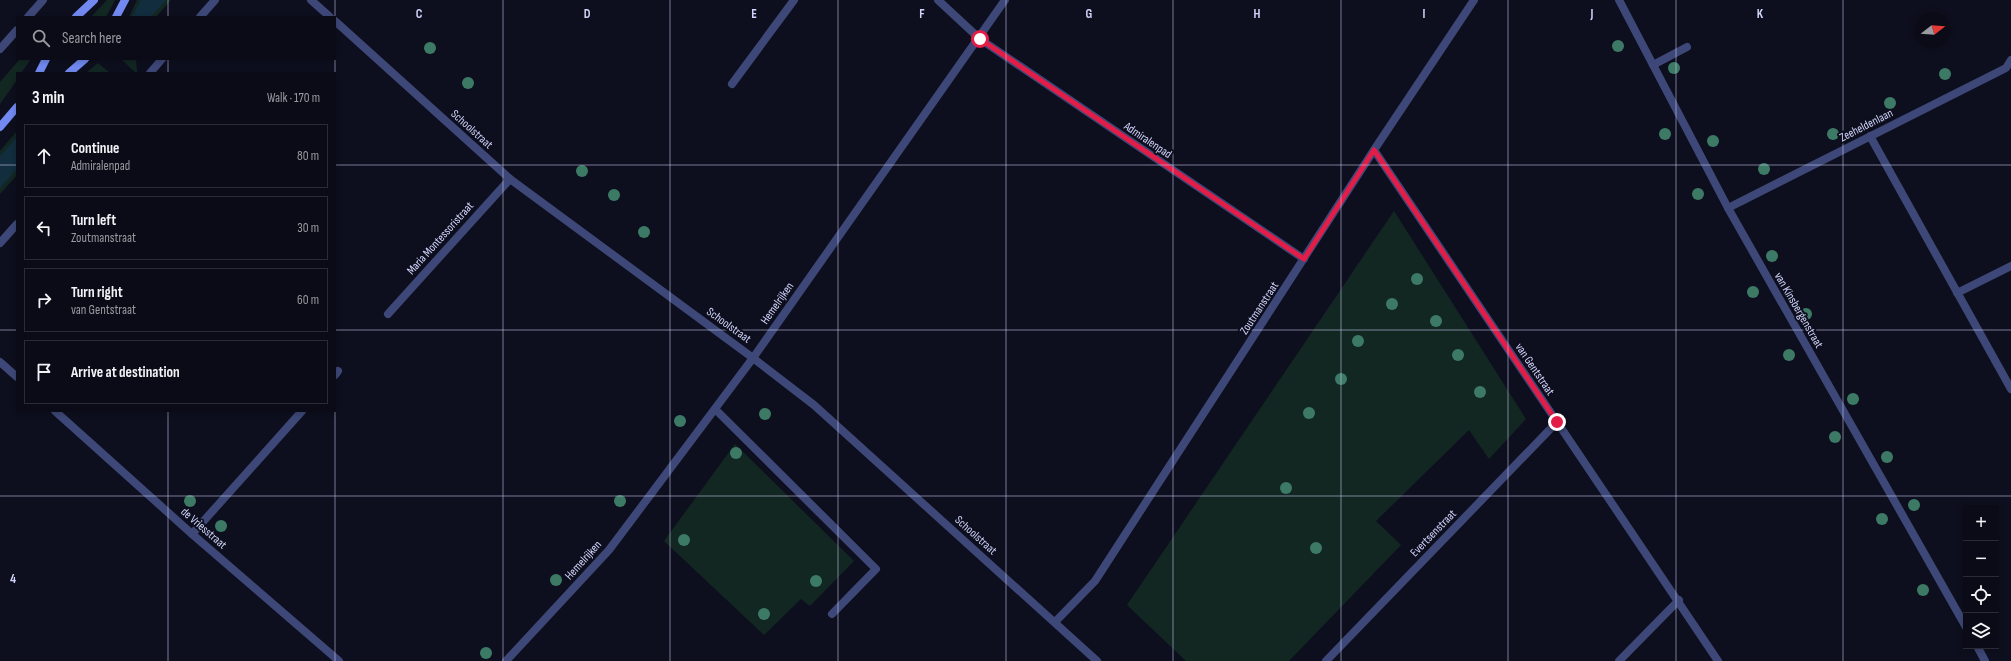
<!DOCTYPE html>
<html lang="en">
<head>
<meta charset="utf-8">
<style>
  :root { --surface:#0a0b16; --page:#13141f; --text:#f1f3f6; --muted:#999ba1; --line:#2a2b35 }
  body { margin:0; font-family:"Sofia Sans Condensed",sans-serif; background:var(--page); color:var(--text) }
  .controls { position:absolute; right:12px; bottom:12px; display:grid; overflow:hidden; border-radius:0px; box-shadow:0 2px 6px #0003 }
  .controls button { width:36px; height:36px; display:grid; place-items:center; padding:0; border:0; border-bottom:1px solid var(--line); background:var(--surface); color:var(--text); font:20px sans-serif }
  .compass { position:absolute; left:1915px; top:12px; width:36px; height:36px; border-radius:50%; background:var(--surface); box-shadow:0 2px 6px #0003; rotate:73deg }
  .stop { position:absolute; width:12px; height:12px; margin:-9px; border:3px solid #e11d48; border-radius:50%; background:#fff }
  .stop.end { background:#e11d48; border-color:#fff; box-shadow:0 1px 4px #0008 }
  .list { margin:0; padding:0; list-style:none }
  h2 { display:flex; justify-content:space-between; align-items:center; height:52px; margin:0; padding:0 16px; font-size:17px }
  h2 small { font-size:13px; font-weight:400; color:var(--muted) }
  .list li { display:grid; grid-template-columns:26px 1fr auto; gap:12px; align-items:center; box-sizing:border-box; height:64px; margin:0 8px 8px; padding:0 8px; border:1px solid var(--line); border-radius:0px }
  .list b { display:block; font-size:15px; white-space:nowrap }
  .list p { margin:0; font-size:13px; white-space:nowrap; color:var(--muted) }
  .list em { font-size:13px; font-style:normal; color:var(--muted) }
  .icon { flex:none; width:22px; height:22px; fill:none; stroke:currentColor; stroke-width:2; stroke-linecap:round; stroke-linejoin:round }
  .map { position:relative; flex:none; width:2011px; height:661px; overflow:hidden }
  .search { position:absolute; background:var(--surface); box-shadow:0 2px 6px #0003; left:16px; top:16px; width:320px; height:44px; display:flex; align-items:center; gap:10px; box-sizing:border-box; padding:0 14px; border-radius:0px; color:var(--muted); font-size:15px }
  .panel { position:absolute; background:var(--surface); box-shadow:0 2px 6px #0003; left:16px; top:72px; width:320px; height:340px; border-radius:0px }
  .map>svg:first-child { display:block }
</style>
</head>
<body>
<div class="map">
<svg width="2011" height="661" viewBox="0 0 2011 661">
  <rect width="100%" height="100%" fill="#0e0f1e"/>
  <!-- green -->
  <g fill="#122722">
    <path d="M107,0H115L106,17H91Z"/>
    <path d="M137,0H171L156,17H129Z"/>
    <path d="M20,59H31L21,73H17V80L0,104V82Z"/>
    <path d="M121,59H136L137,72L136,73Z"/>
    <path d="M98,63L110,73H86Z"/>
    <path d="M17,131V175L0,194V151Z"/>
    <path d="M1394,211L1526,419L1489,459L1469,430L1376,521L1401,545L1289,661H1186L1127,605Z"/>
    <path d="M735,444L854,561L810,606L801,599L764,635L664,541Z"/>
  </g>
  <!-- water -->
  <g fill="#122d3e">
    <path d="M141,0H166L151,17H132Z"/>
    <path d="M17,137V169L0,188V156Z"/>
  </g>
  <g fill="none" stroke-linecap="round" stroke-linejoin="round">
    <!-- lane -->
    <g stroke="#3e4878" stroke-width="8">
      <path d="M1653,65L1687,47"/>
      <path d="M732,84L794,0"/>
      <path d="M1870,136L2011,389"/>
      <path d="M1957,293L2011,266"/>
      <path d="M715,409L876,569L832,614"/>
      <path d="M1619,661L1679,600"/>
    </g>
    <!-- street -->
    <g stroke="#3e4878" stroke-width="8">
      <path d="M311,0L330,17"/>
      <path d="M938,0L980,39L1304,259"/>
      <path d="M1619,0L1728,208L1966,627"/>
      <path d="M28,17L43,0"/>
      <path d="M200,17L215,0"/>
      <path d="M335,21L510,179L753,358L814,405L1097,661"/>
      <path d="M0,49L17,30"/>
      <path d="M150,73L162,59"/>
      <path d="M1374,150L1718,661"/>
      <path d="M1728,208L2006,68L2011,60"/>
      <path d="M0,243L17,224"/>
      <path d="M388,314L510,179"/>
      <path d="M0,362L17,377"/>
      <path d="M335,375L338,371"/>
      <path d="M55,411L192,534L339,661"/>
      <path d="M192,534L302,411"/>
      <path d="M1055,622L1095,581L1374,150L1474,0"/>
      <path d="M1977,646L1985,661"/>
      <path d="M506,661L609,550L753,358L1005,0"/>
      <path d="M1326,661L1557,422"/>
    </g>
    <!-- secondary -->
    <g stroke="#7189f0" stroke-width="8">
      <path d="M76,17L94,0"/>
      <path d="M116,17L125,0"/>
      <path d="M39,73L46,59"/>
      <path d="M69,73L85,59"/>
      <path d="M0,127L17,107"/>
    </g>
  </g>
  <!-- trees -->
  <g fill="#3d7a65">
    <circle cx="1618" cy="46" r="6"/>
    <circle cx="430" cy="48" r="6"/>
    <circle cx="1674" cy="68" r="6"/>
    <circle cx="1945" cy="74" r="6"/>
    <circle cx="468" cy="83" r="6"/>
    <circle cx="1890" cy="103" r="6"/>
    <circle cx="1665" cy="134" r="6"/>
    <circle cx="1833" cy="134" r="6"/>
    <circle cx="1713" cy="141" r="6"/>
    <circle cx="1764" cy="169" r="6"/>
    <circle cx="582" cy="171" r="6"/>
    <circle cx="1698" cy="194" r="6"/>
    <circle cx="614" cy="195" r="6"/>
    <circle cx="644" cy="232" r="6"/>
    <circle cx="1772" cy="256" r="6"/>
    <circle cx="1417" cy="279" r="6"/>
    <circle cx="1753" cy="292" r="6"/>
    <circle cx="1392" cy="304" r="6"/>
    <circle cx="1806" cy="314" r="6"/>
    <circle cx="1436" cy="321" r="6"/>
    <circle cx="1358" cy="341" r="6"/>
    <circle cx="1458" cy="355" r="6"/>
    <circle cx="1789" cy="355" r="6"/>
    <circle cx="1341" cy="379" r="6"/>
    <circle cx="1480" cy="392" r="6"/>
    <circle cx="1853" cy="399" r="6"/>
    <circle cx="1309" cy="413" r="6"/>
    <circle cx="765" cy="414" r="6"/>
    <circle cx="680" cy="421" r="6"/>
    <circle cx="1835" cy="437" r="6"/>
    <circle cx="736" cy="453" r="6"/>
    <circle cx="1887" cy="457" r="6"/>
    <circle cx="1286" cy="488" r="6"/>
    <circle cx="190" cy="501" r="6"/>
    <circle cx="620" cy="501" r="6"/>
    <circle cx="1914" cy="505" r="6"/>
    <circle cx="1882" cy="519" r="6"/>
    <circle cx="221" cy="526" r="6"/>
    <circle cx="684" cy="540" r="6"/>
    <circle cx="1316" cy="548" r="6"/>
    <circle cx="556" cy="580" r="6"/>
    <circle cx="816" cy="581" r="6"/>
    <circle cx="1923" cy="590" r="6"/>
    <circle cx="764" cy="614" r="6"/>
    <circle cx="486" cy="653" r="6"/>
  </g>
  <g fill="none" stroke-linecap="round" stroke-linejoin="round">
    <!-- route -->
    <path stroke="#e11d48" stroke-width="5" d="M980,39L1304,259L1374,150L1557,422"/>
  </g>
  <!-- grid -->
  <path fill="none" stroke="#d0d4fa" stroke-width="1" stroke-opacity="0.55" d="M168,0V17M335,0V661M503,0V661M670,0V661M838,0V661M1006,0V661M1173,0V661M1341,0V661M1508,0V661M1676,0V661M1843,0V661M168,59V73M0,165H17M335,165H2011M0,330H17M335,330H2011M168,411V661M0,496H2011"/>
  <g text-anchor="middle" stroke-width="4" stroke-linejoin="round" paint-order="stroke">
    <!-- street labels -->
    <g font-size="12" fill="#d0d4fa" stroke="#0e0f1e">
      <text transform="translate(1866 125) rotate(-27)" y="4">Zeeheldenlaan</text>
      <text transform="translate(472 129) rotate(42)" y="4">Schoolstraat</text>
      <text transform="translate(1148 140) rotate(34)" y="4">Admiralenpad</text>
      <text transform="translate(440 238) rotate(-48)" y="4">Maria Montessoristraat</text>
      <text transform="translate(777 303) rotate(-55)" y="4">Hemelrijken</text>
      <text transform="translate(1259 308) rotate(-57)" y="4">Zoutmanstraat</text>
      <text transform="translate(1799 310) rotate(60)" y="4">van Kinsbergenstraat</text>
      <text transform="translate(729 325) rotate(36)" y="4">Schoolstraat</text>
      <text transform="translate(1535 369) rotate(56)" y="4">van Gentstraat</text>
      <text transform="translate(204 528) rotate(41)" y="4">de Vriesstraat</text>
      <text transform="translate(1433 533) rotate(-46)" y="4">Evertsenstraat</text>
      <text transform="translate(976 535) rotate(42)" y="4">Schoolstraat</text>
      <text transform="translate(583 560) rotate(-48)" y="4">Hemelrijken</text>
    </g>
  </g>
  <g font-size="13" text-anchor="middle" font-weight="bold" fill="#d0d4fa" stroke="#0e0f1e" stroke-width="4" stroke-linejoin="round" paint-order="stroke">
    <text x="419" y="18">C</text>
    <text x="587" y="18">D</text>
    <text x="754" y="18">E</text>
    <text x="922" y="18">F</text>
    <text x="1089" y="18">G</text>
    <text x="1257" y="18">H</text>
    <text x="1424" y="18">I</text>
    <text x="1592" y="18">J</text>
    <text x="1760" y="18">K</text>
    <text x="13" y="583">4</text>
  </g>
</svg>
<div class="controls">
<button>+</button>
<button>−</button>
<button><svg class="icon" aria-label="locate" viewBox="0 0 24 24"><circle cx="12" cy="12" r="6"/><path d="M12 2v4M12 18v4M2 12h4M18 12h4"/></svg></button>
<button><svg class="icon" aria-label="layers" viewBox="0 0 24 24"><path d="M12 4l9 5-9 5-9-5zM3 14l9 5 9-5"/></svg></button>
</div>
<svg class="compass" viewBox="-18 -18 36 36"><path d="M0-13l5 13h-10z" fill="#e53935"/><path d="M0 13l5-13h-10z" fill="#999ba1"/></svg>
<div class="stop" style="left:980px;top:39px"></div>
<div class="stop end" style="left:1557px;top:422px"></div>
<div class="search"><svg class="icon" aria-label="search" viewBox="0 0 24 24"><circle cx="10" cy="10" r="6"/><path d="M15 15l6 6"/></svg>Search here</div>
<section class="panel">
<h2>3 min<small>Walk · 170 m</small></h2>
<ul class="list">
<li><svg class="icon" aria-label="ahead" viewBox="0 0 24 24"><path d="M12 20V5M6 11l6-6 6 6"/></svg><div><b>Continue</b><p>Admiralenpad</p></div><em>80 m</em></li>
<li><svg class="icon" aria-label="left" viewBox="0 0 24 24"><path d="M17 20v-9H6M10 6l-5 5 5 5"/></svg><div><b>Turn left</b><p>Zoutmanstraat</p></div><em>30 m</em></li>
<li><svg class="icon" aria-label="right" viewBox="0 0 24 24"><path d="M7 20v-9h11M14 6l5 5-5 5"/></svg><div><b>Turn right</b><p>van Gentstraat</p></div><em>60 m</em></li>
<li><svg class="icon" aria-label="arrive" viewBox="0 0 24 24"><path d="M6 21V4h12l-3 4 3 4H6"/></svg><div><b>Arrive at destination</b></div></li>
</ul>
</section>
</div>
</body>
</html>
